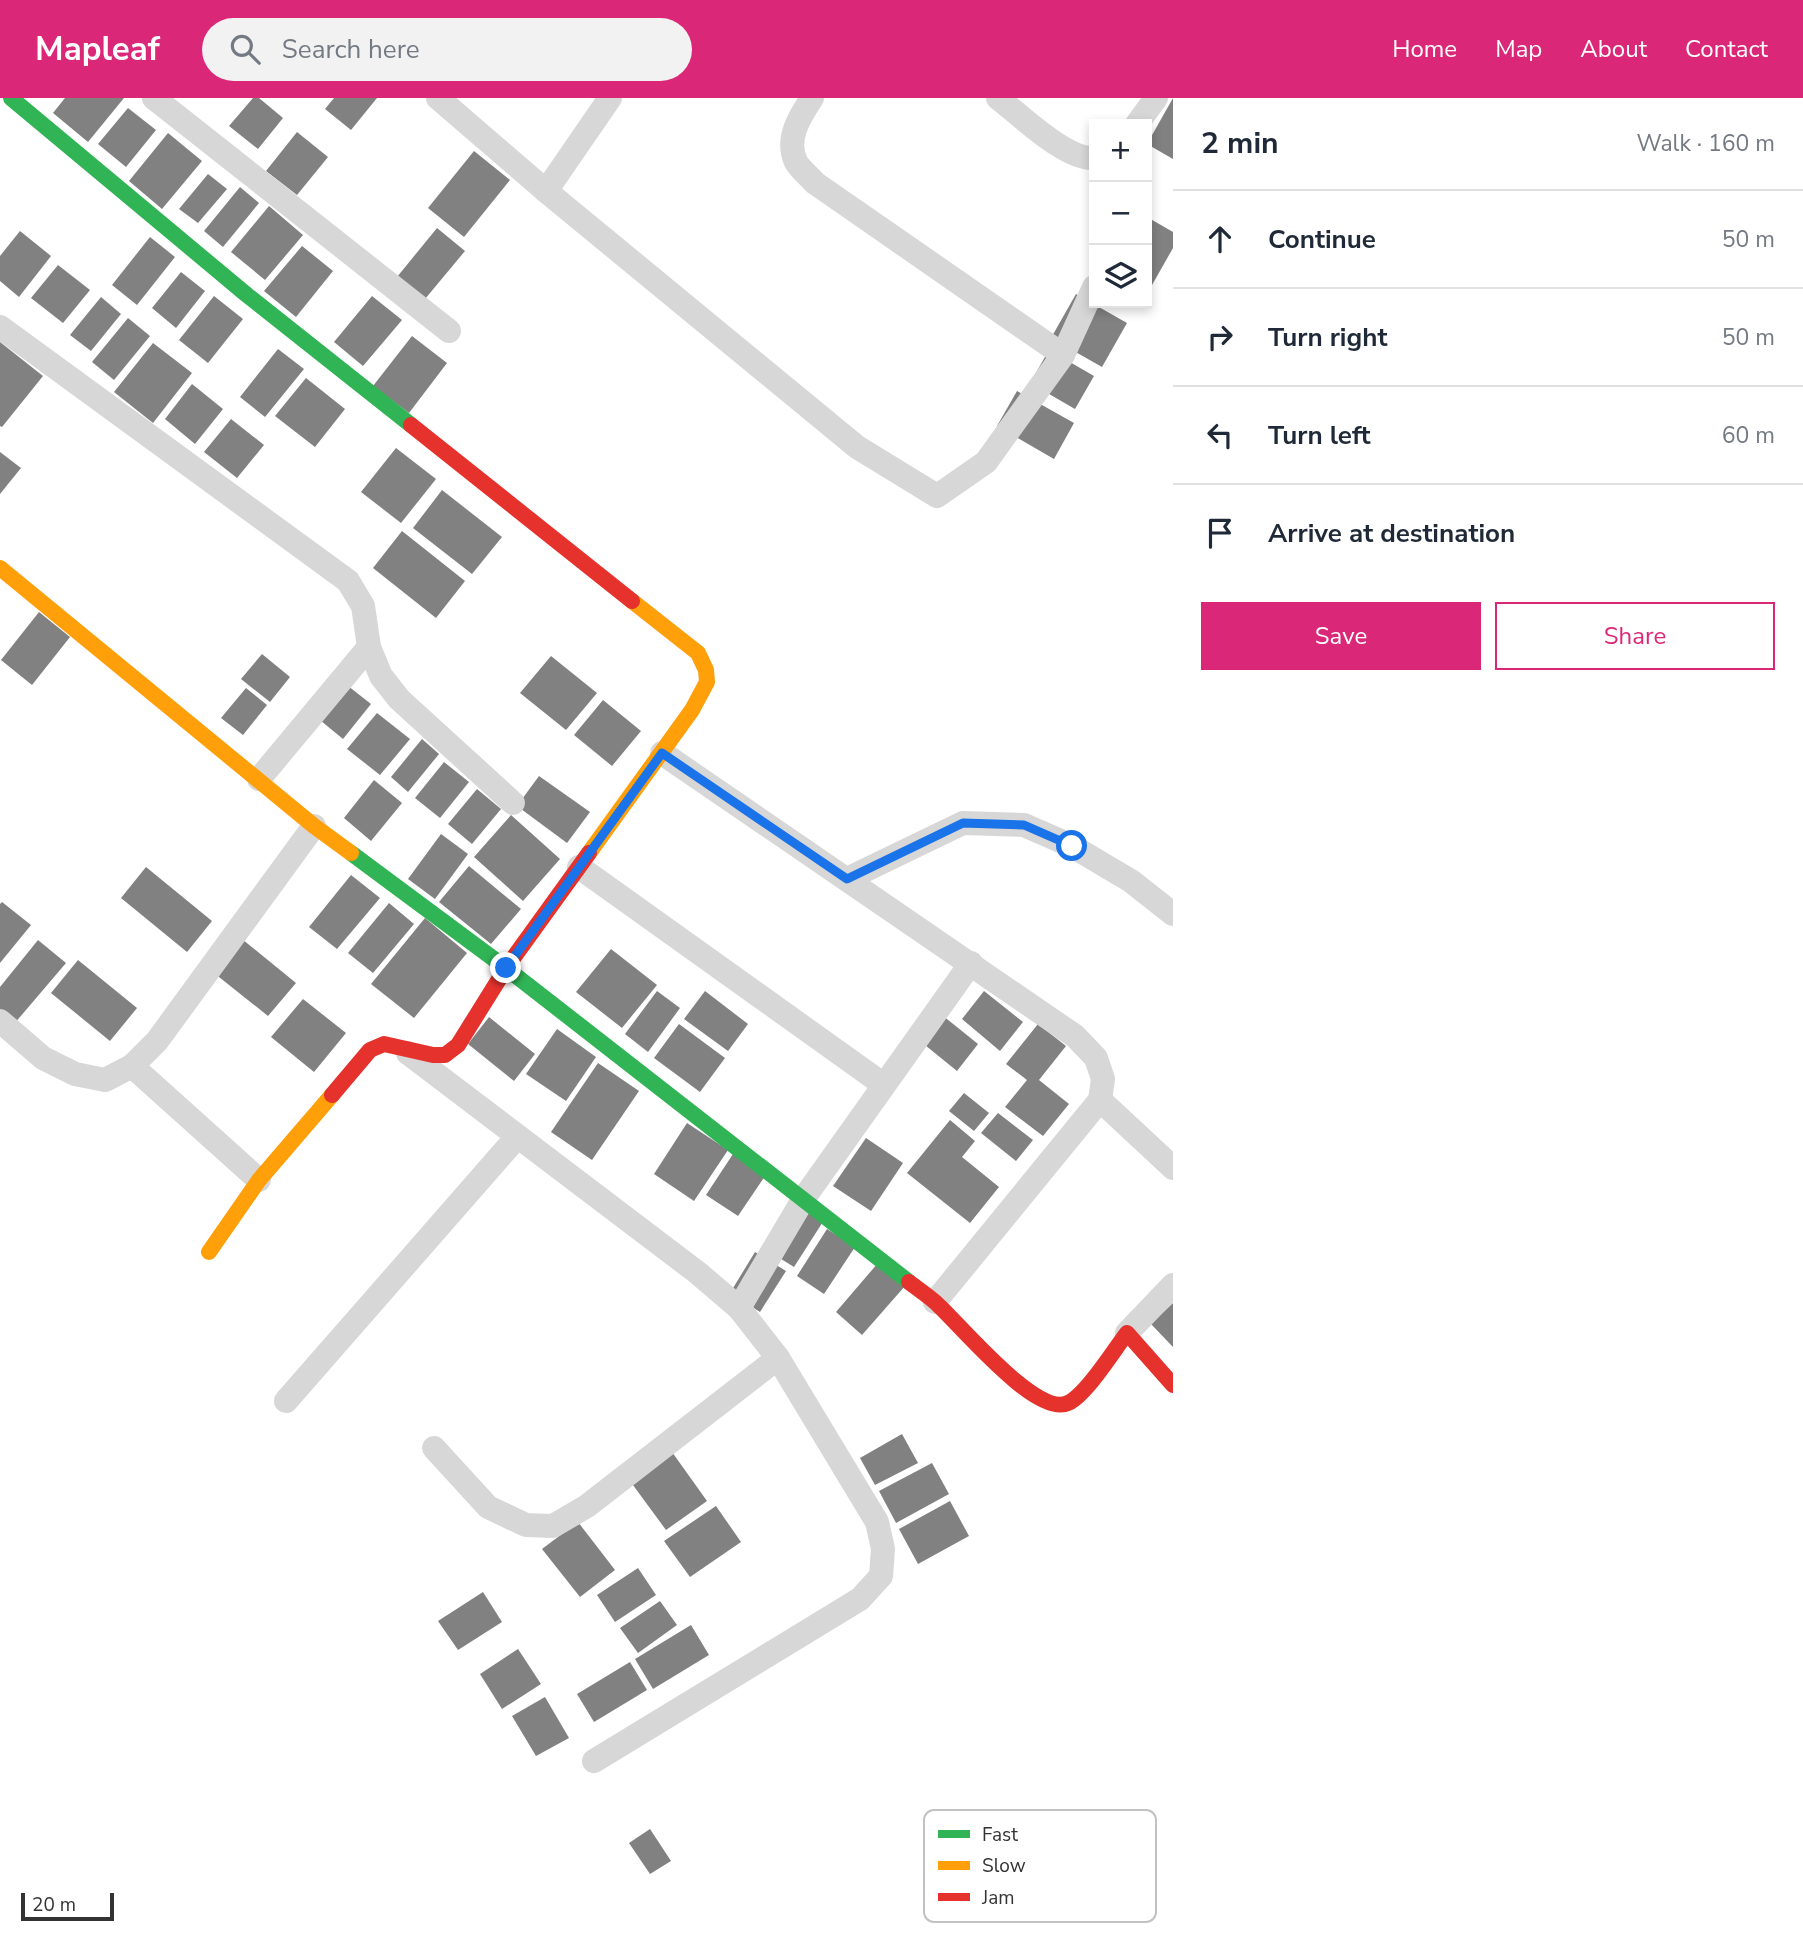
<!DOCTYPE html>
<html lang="en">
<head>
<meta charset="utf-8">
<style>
  :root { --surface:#fff; --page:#f2f2f3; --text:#1f2937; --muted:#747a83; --line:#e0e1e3; --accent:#db2777 }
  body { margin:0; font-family:"Nunito Sans",sans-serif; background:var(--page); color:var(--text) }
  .controls { position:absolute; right:21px; top:21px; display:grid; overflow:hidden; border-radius:0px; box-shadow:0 4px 10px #0003 }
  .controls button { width:63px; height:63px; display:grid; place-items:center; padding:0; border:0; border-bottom:2px solid var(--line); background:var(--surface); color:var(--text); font:35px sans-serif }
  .scale { position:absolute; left:21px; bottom:18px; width:93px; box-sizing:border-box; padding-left:7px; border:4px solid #333; border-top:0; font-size:19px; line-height:24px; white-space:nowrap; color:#333; -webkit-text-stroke:5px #fff; paint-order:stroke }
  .stop { position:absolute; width:21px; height:21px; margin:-16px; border:5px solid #1a73e8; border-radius:50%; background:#fff }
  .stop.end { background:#1a73e8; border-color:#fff; box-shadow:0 2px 7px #0008 }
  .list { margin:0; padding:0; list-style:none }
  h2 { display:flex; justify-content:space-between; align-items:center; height:91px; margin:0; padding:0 28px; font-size:30px }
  h2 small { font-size:23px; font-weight:400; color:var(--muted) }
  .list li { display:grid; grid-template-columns:46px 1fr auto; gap:21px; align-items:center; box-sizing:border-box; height:98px; padding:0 28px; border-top:2px solid var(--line) }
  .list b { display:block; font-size:26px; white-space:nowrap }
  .list em { font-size:23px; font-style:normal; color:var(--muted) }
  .actions { display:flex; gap:14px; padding:21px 28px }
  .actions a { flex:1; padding:16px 0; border:2px solid var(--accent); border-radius:0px; text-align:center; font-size:24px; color:var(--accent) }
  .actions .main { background:var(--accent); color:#fff }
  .icon { flex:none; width:38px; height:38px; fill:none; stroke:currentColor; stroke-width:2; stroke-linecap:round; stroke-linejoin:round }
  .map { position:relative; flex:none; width:1173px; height:1841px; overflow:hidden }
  header { display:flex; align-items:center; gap:42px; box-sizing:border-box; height:98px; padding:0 35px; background:var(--accent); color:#fff }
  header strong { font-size:33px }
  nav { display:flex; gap:38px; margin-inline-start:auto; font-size:24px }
  .search { width:490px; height:63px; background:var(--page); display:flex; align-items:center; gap:18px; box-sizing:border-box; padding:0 24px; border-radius:38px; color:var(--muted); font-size:26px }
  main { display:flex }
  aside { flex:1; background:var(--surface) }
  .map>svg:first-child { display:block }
</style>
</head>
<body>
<header>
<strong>Mapleaf</strong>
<div class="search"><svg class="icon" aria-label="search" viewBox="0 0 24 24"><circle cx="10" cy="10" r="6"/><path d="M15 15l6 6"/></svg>Search here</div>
<nav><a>Home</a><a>Map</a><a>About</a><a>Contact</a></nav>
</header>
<main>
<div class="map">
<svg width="1173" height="1841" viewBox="0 0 1173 1841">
  <rect width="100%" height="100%" fill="#fff"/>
  <!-- building -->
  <g fill="#818181">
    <path d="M65,0H124L88,44L53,15Z"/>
    <path d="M253,0H259L283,20L258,51L229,28Z"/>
    <path d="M334,0H377L351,32L325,11Z"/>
    <path d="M1173,0V61L1147,46Z"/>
    <path d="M128,10L156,32L126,69L98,46Z"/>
    <path d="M297,34L328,59L297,97L266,73Z"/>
    <path d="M168,35L202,63L162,111L129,83Z"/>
    <path d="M474,53L510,82L464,139L428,110Z"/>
    <path d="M208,76L227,91L198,125L179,111Z"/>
    <path d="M240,89L259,105L223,149L204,133Z"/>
    <path d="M269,108L303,137L265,182L231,154Z"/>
    <path d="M1147,119L1173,134V150L1152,187L1147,184Z"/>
    <path d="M437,130L465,153L425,201L397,179Z"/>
    <path d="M20,133L51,158L19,199L0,183V158Z"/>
    <path d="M150,139L175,159L137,207L112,187Z"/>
    <path d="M302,148L333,173L296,219L264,193Z"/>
    <path d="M58,167L90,192L63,225L31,200Z"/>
    <path d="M181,174L205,193L176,230L152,210Z"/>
    <path d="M1076,196L1127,225L1102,269L1051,240Z"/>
    <path d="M214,198L243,221L208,265L179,242Z"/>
    <path d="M372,198L402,222L363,268L334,244Z"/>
    <path d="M101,199L121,216L91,253L70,237Z"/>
    <path d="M128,220L150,238L114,282L92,264Z"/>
    <path d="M412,238L447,265L409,315L373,288Z"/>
    <path d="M0,244L43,278L2,329L0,328Z"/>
    <path d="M153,245L192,275L153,325L114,294Z"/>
    <path d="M278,251L304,271L265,319L240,299Z"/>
    <path d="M1049,252L1094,278L1075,311L1030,285Z"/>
    <path d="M306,280L345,311L315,349L275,318Z"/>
    <path d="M192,286L223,311L195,346L165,321Z"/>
    <path d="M1017,293L1074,325L1054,361L997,328Z"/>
    <path d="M231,321L264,347L237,380L204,354Z"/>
    <path d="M396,350L436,381L401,425L361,394Z"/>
    <path d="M0,354L21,370L0,396Z"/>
    <path d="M442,392L502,439L472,476L413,430Z"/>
    <path d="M402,433L465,483L436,520L373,470Z"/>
    <path d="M39,514L70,539L32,587L1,562Z"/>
    <path d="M262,556L290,579L270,604L241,581Z"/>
    <path d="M551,558L597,595L566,632L520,595Z"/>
    <path d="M343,584L371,606L343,641L315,618Z"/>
    <path d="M246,590L267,607L243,637L221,620Z"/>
    <path d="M603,602L641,633L612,668L574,637Z"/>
    <path d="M377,615L410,641L380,677L347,651Z"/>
    <path d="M422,641L439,656L408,694L391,679Z"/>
    <path d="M444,664L469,684L440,720L415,700Z"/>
    <path d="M539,678L590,714L567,745L517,708Z"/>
    <path d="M374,682L402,705L371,743L344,720Z"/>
    <path d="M477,691L501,711L472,746L448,726Z"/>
    <path d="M511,717L560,761L523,803L474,759Z"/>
    <path d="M441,736L468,756L435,801L408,781Z"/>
    <path d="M469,768L521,811L491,846L439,804Z"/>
    <path d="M146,769L212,823L187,854L121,800Z"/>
    <path d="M351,777L380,800L337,851L309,829Z"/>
    <path d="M2,804L31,827L0,865V806Z"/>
    <path d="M389,805L414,826L373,875L348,855Z"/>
    <path d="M425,820L467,855L414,920L371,886Z"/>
    <path d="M242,841L296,885L268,918L214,875Z"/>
    <path d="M38,842L66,865L14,926L0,915V889Z"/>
    <path d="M611,851L657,887L622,930L576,894Z"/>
    <path d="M78,862L137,910L110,943L51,895Z"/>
    <path d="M657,893L680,910L648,954L625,936Z"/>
    <path d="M705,893L748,926L728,953L684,921Z"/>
    <path d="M984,893L1023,924L1000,953L962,921Z"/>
    <path d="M303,901L346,935L314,974L271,939Z"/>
    <path d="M942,917L978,946L957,973L920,943Z"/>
    <path d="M489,919L535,956L514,983L468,946Z"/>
    <path d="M679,926L725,960L700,994L654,960Z"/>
    <path d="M1038,926L1066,948L1039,982L1069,1006L1043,1038L1005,1009L1027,982L1006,966Z"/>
    <path d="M557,931L596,959L566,1003L526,976Z"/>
    <path d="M598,965L639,993L592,1062L551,1034Z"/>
    <path d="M964,995L989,1015L974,1033L949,1013Z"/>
    <path d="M998,1015L1033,1042L1016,1063L981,1035Z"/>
    <path d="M950,1022L975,1043L962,1059L999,1089L970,1125L907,1075Z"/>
    <path d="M687,1025L728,1052L694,1103L654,1076Z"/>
    <path d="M866,1040L903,1065L871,1113L833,1088Z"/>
    <path d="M733,1056L765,1078L738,1118L706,1097Z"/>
    <path d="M796,1101L826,1119L794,1169L765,1151Z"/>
    <path d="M827,1131L855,1149L824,1196L797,1178Z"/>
    <path d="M755,1154L786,1173L760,1214L730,1195Z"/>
    <path d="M878,1165L905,1188L862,1237L836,1214Z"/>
    <path d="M1173,1205V1249L1151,1226Z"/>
    <path d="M902,1336L918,1365L875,1387L860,1360Z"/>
    <path d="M672,1354L707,1403L666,1432L630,1383Z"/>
    <path d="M932,1365L949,1396L896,1425L879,1393Z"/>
    <path d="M950,1403L969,1438L918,1466L899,1431Z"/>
    <path d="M716,1408L741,1444L690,1479L664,1443Z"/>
    <path d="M578,1424L615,1472L580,1499L542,1451Z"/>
    <path d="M638,1470L656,1497L615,1524L597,1497Z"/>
    <path d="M483,1494L502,1524L458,1552L438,1523Z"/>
    <path d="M660,1503L677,1527L638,1555L620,1530Z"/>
    <path d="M691,1527L709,1557L653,1591L635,1561Z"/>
    <path d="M518,1551L541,1586L502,1611L480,1576Z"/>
    <path d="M630,1564L647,1592L594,1624L577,1596Z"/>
    <path d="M545,1599L569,1640L536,1658L512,1618Z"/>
    <path d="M650,1731L671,1763L650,1776L629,1745Z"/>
  </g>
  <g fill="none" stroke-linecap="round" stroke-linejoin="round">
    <!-- street -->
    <g stroke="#d7d7d7" stroke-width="24">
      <path d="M154,0L449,233"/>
      <path d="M438,0L546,93L857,349L937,398L986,364L1063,257L1094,189"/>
      <path d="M812,0C800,18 785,41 796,64C800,71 810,79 815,85L1063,257"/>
      <path d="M998,0C1020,17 1066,62 1094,60"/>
      <path d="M1137,26L1156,0"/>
      <path d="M546,93L610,0"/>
      <path d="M0,229L348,483L363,508L369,549L381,578L399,601L513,705"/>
      <path d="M662,655L1075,938L1096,960L1103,981L1100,1002L935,1204"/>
      <path d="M259,681L369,549"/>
      <path d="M579,769L884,987"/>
      <path d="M847,781L963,725L1024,727L1072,748L1131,783L1173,816"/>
      <path d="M0,923L43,960L75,976L105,982L132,968L157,943L314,728"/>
      <path d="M408,955L698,1175L739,1210L778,1260L877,1424L883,1451L881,1478L860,1501L594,1663"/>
      <path d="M132,968L259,1082"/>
      <path d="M1100,1002L1173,1070"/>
      <path d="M739,1210L804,1100L971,865"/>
      <path d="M1127,1235L1173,1187"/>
      <path d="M286,1303L517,1039"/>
      <path d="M434,1350L488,1409L526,1427L553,1428L587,1408L778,1260"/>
    </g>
    <!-- fast -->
    <g stroke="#30b455" stroke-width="16">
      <path d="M11,0L247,197L411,327"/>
      <path d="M351,755L506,870L909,1184"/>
    </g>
    <!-- slow -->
    <g stroke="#ff9f0a" stroke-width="16">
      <path d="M0,470L314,728L351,755"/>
      <path d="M589,755L692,612L707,584L706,572L698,555L632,503"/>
      <path d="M209,1154L259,1082L332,997"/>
    </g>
    <!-- jam -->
    <g stroke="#e5322d" stroke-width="16">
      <path d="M411,327L632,503"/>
      <path d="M332,997L370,952L384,946L433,957H445L458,947L506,870L589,755"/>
      <path d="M909,1184C918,1191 927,1197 935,1204C959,1225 1036,1320 1068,1305C1086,1297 1114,1252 1127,1235L1173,1287"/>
    </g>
  </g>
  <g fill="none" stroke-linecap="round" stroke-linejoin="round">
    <!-- route -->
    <path stroke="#1a73e8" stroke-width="9" d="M506,870L662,655L847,781L963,725L1024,727L1072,748"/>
  </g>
  <!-- legend -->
  <rect x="924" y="1712" width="232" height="112" rx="10" fill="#fff" stroke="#c2c2c2" stroke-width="2"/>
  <rect x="938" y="1732" width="32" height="8" fill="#30b455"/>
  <rect x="938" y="1763" width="32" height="9" fill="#ff9f0a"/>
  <rect x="938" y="1795" width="32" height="8" fill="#e5322d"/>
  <g font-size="19" fill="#333">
    <text x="982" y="1743">Fast</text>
    <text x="982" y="1774">Slow</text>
    <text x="982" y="1806">Jam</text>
  </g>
</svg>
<div class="controls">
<button>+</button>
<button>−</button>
<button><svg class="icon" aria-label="layers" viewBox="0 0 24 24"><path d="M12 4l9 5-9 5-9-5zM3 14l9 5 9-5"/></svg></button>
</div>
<div class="scale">20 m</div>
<div class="stop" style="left:1072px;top:748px"></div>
<div class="stop end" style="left:506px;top:870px"></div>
</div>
<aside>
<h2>2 min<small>Walk · 160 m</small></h2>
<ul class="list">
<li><svg class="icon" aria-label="ahead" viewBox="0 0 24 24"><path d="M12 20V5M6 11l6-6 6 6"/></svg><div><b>Continue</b></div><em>50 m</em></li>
<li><svg class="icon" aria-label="right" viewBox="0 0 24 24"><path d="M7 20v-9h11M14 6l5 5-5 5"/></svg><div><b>Turn right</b></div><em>50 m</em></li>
<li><svg class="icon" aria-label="left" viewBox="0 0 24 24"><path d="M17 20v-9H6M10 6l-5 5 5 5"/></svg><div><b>Turn left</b></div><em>60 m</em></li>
<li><svg class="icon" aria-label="arrive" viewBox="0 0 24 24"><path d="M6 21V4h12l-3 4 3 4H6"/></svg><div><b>Arrive at destination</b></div></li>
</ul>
<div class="actions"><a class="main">Save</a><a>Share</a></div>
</aside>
</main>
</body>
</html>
